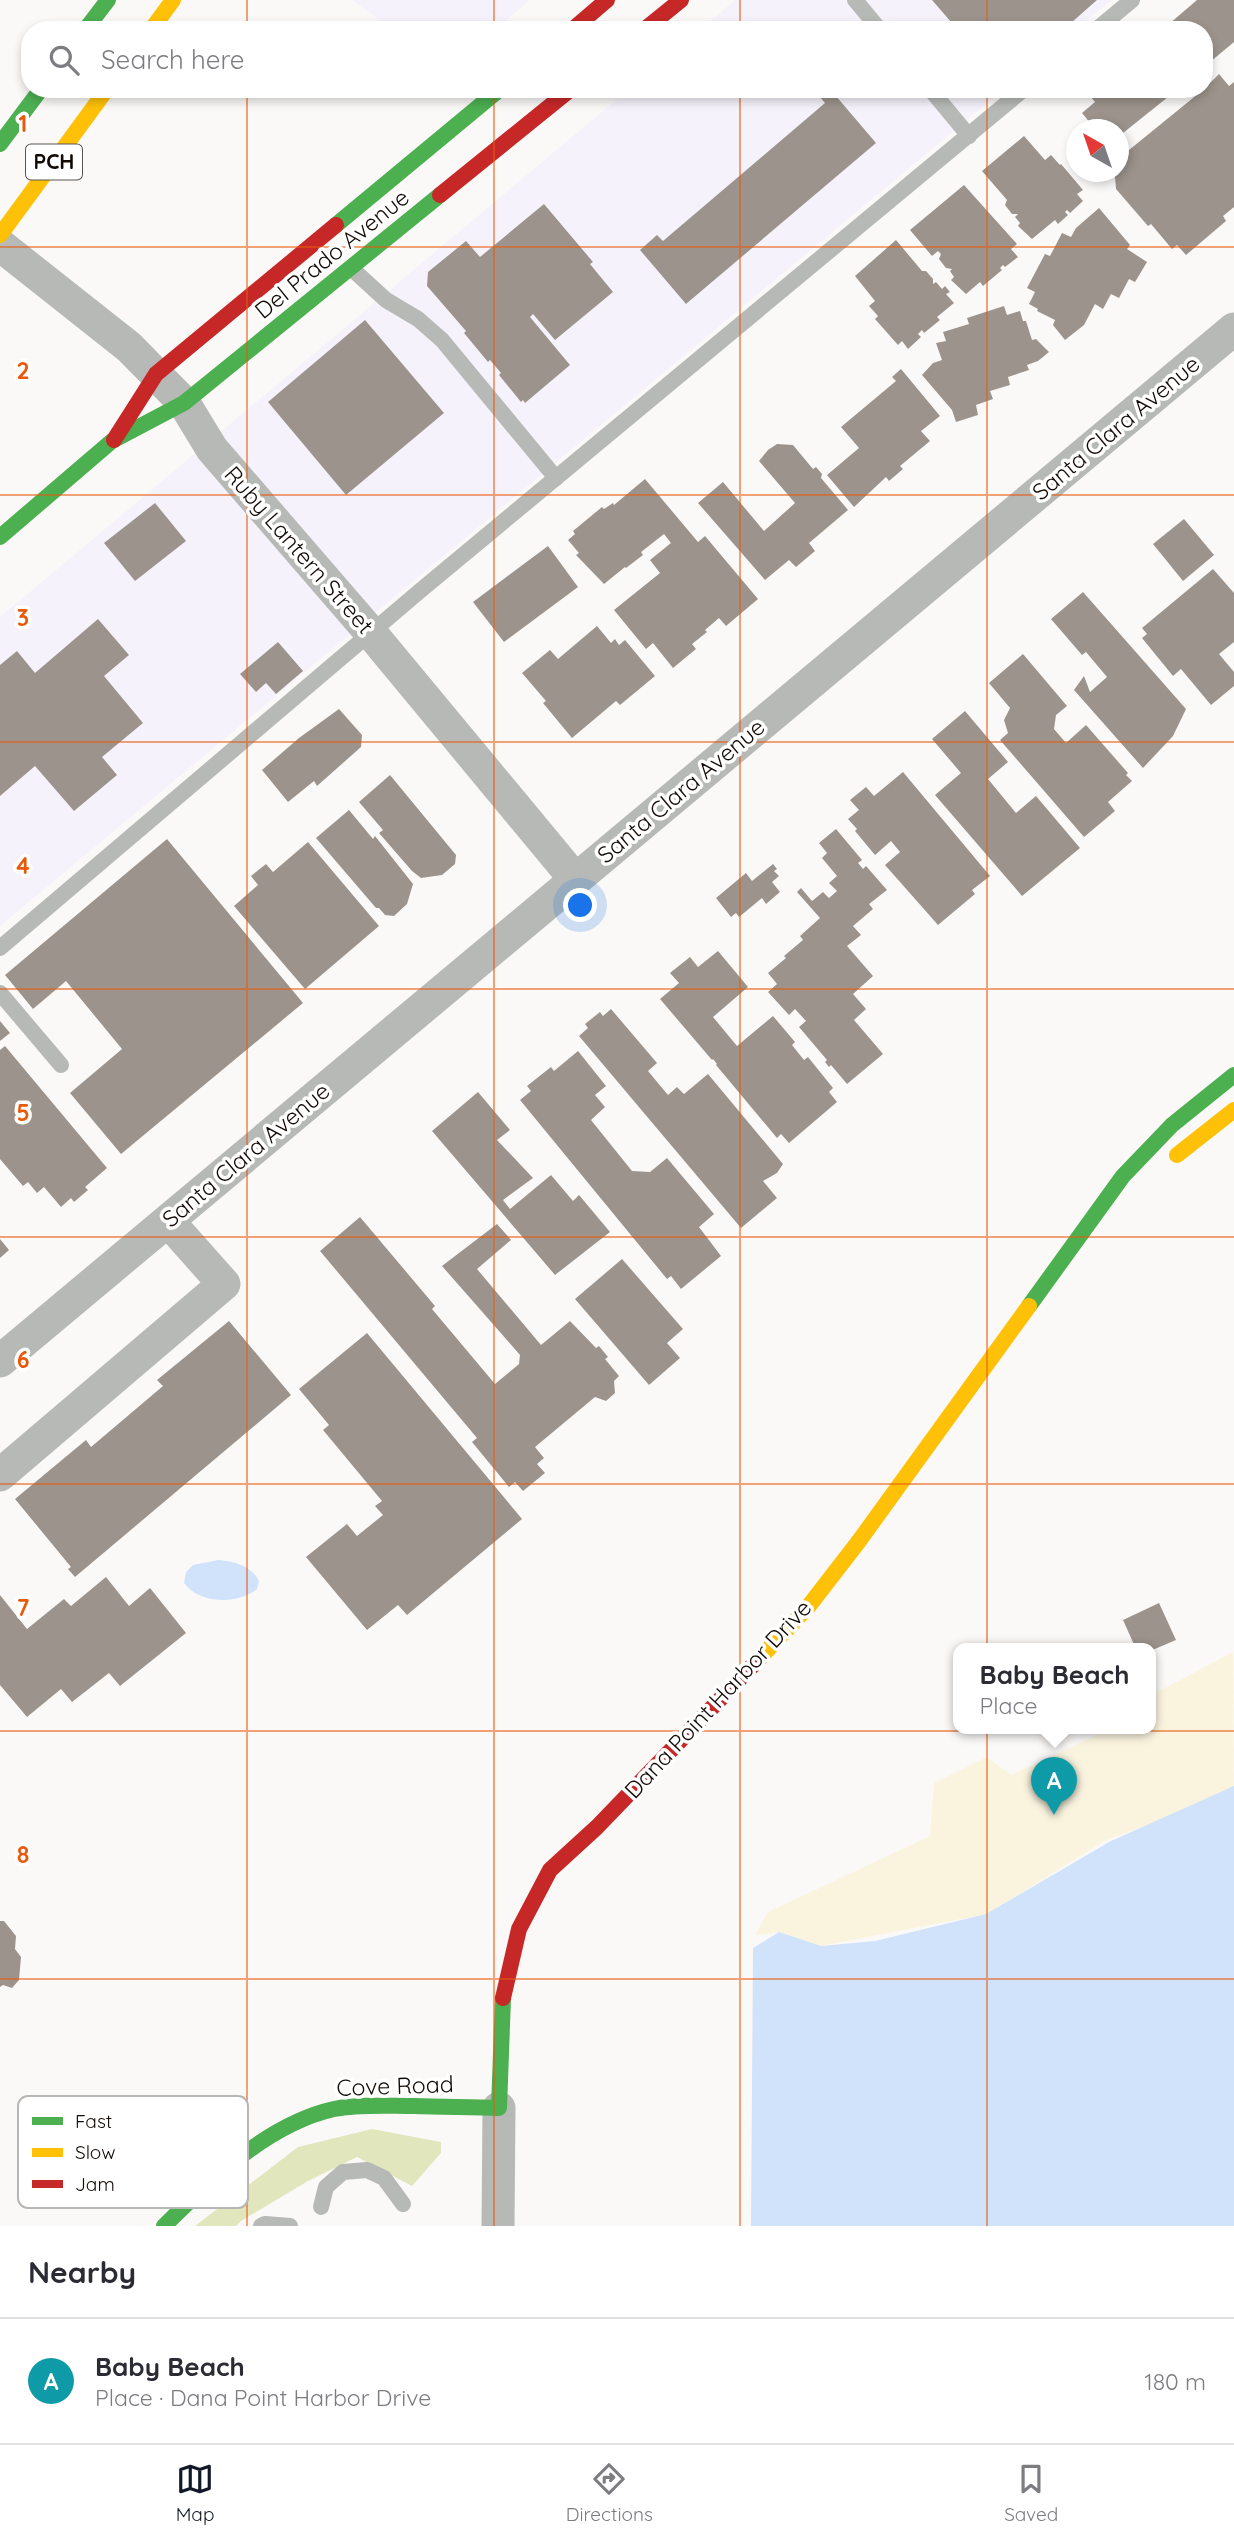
<!DOCTYPE html>
<html lang="en">
<head>
<meta charset="utf-8">
<style>
  :root { --surface:#fff; --page:#f7f7f7; --text:#2b2b33; --muted:#7c7c81; --line:#e1e1e2; --accent:#111827 }
  body { margin:0; font-family:Quicksand,sans-serif; background:var(--page); color:var(--text) }
  .compass { position:absolute; left:1066px; top:119px; width:63px; height:63px; border-radius:50%; background:var(--surface); box-shadow:0 4px 10px #0003; rotate:320deg }
  .you { position:absolute; left:581px; top:906px; width:24px; height:24px; margin:-18px; border:5px solid #fff; border-radius:50%; background:#1a73e8; box-shadow:0 0 0 10px #1a73e833 }
  .badge { display:grid; place-items:center; width:46px; height:46px; border-radius:50%; background:var(--accent); color:#fff; font-size:23px; font-weight:700 }
  .pin { position:absolute; translate:-50% -58px; filter:drop-shadow(0 2px 4px #0008) }
  .pin::after { content:''; position:absolute; top:37px; width:24px; height:21px; background:inherit; clip-path:polygon(0 0,100% 0,50% 100%) }
  .popup { position:absolute; left:953px; top:1643px; width:203px; height:91px; box-sizing:border-box; display:grid; place-content:center; border-radius:14px; background:var(--surface); filter:drop-shadow(0 2px 5px #0005); font-size:23px; white-space:nowrap; color:var(--muted) }
  .popup b { font-size:26px; color:var(--text) }
  .popup::after { content:''; position:absolute; left:50%; top:100%; margin-left:-14px; border:14px solid transparent; border-top-color:var(--surface) }
  .list { margin:0; padding:0; list-style:none }
  h2 { display:flex; justify-content:space-between; align-items:center; height:91px; margin:0; padding:0 28px; font-size:30px }
  h2 small { font-size:23px; font-weight:400; color:var(--muted) }
  .list li { display:grid; grid-template-columns:46px 1fr auto; gap:21px; align-items:center; box-sizing:border-box; height:126px; padding:0 28px; border-top:2px solid var(--line) }
  .list b { display:block; font-size:26px; white-space:nowrap }
  .list p { margin:0; font-size:23px; white-space:nowrap; color:var(--muted) }
  .list em { font-size:23px; font-style:normal; color:var(--muted) }
  .icon { flex:none; width:38px; height:38px; fill:none; stroke:currentColor; stroke-width:2; stroke-linecap:round; stroke-linejoin:round }
  .map { position:relative; flex:none; width:1234px; height:2226px; overflow:hidden }
  .search { position:absolute; background:var(--surface); box-shadow:0 4px 10px #0003; left:21px; right:21px; top:21px; height:77px; display:flex; align-items:center; gap:18px; box-sizing:border-box; padding:0 24px; border-radius:28px; color:var(--muted); font-size:26px }
  .sheet { height:217px; background:var(--surface) }
  nav { display:flex; justify-content:space-around; align-items:center; box-sizing:border-box; height:98px; border-top:2px solid var(--line); background:var(--surface); font-size:19px; color:var(--muted) }
  nav a { display:grid; justify-items:center; gap:4px }
  nav .on { color:var(--accent) }
  .map>svg:first-child { display:block }
</style>
</head>
<body>
<div class="map">
<svg width="1234" height="2226" viewBox="0 0 1234 2226">
  <rect width="100%" height="100%" fill="#fbf9f7"/>
  <!-- commercial -->
  <g fill="#f6f2fb">
    <path d="M352,0H530L495,30H393Z"/>
    <path d="M735,0H1111L1075,30H700Z"/>
    <path d="M629,89H1004L0,926V617Z"/>
  </g>
  <!-- green -->
  <path fill="#e2e6bd" d="M372,2129L441,2142V2153L412,2186L357,2157L308,2181L241,2221L236,2226H195L298,2147Z"/>
  <!-- sand -->
  <path fill="#faf4df" d="M1233,1652L1234,1793L1104,1841L987,1914L821,1946L779,1932L755,1935L768,1912L930,1836L934,1783L987,1757L1011,1775L1110,1729H1150V1696Z"/>
  <!-- water -->
  <g fill="#d0e3fb">
    <path d="M218,1560C234,1561 252,1566 259,1581L257,1589C238,1605 199,1604 184,1583L186,1572L193,1565Z"/>
    <path d="M1234,1786V2226H751L753,1948L779,1932L821,1946L875,1941L986,1914L1111,1841Z"/>
  </g>
  <!-- building -->
  <g fill="#9c948c">
    <path d="M932,0H1097L1063,30H958Z"/>
    <path d="M1197,0H1234V42L1204,67V30H1162Z"/>
    <path d="M1219,74L1229,86L1234,82V207L1223,216L1226,221L1186,255L1177,245L1172,249L1151,224L1148,226L1116,189L1115,177L1111,172H1118V159L1204,89Z"/>
    <path d="M830,89L876,143L686,304L640,250L657,235L663,241L825,103L820,97Z"/>
    <path d="M1091,89H1178L1118,137V130H1096L1082,113L1095,102L1087,92Z"/>
    <path d="M1024,136L1045,160L1051,155L1060,165L1061,164L1083,190L1077,194L1083,201L1070,213L1067,210L1065,212L1068,215L1058,224L1055,220L1032,239L1018,226L1020,223L1015,217L1018,214H1012L1005,205L1007,200L982,171Z"/>
    <path d="M964,185L1017,244L1011,249L1018,257L1005,267L1003,265L1000,268L1002,270L983,286L980,282L966,294L951,280L954,277L950,271L952,269L946,268L939,259L941,254L938,251L932,256L910,230Z"/>
    <path d="M544,204L593,262L590,264L613,292L555,340L533,314L530,317L570,365L525,403L523,400L521,402L499,375L501,373L490,360L488,362L464,333L466,331L427,286L428,272L466,241L480,257Z"/>
    <path d="M1099,208L1130,245L1127,249L1147,262L1135,282L1129,279L1119,298L1111,294L1103,309L1095,304L1084,325L1065,340L1053,325L1055,320L1037,311L1038,309L1029,304L1035,292L1027,288L1045,254L1050,256L1062,233L1071,237L1076,228Z"/>
    <path d="M896,240L922,271H926L933,279V284L936,282L942,289L945,286L950,292L946,294L954,303L937,317L940,320L924,333L922,330L918,334L921,337L908,349L902,341L898,345L875,319L878,316L869,306L875,301L855,276Z"/>
    <path d="M1004,306L1007,315L1020,311L1023,321H1026L1032,340L1036,339L1049,352L1038,361L1027,365L1029,370L1008,377L1010,385L990,391L993,399L976,405L978,415L956,422L952,410L922,375L933,363L942,360L936,343L946,341L943,332L969,324L967,318Z"/>
    <path d="M365,320L444,413L346,495L268,402Z"/>
    <path d="M901,369L940,416L921,431L930,441L900,466L903,469L889,481L886,477L854,507L827,475L859,448L841,427L896,381L892,377Z"/>
    <path d="M777,444L793,445L813,469L816,467L822,474L821,478L848,510L809,543L815,551L796,567L789,560L765,580L698,503L723,482L764,531L795,503L759,461L768,450Z"/>
    <path d="M645,479L698,542L705,536L758,599L726,626L719,618L705,630L707,632L692,644L696,649L673,668L653,643L646,649L614,610L660,573L650,560L671,543L664,534L641,552L643,555L626,568L625,567L604,584L576,555L579,553L568,540L575,534L573,531L602,507L604,509L613,503L614,505Z"/>
    <path d="M155,503L186,541L135,581L104,543Z"/>
    <path d="M1184,519L1214,555L1183,581L1153,544Z"/>
    <path d="M548,546L578,587L504,642L473,602Z"/>
    <path d="M1213,569L1234,593V642L1219,654L1234,672V686L1211,705L1181,669L1173,676L1142,638L1147,634L1142,628Z"/>
    <path d="M1083,592L1186,709L1173,736L1143,768L1074,690L1084,676L1090,692L1107,677L1086,652L1082,655L1051,619Z"/>
    <path d="M98,619L129,655L104,676L143,723L102,757L117,775L74,811L35,766L0,796V665L17,651L35,673Z"/>
    <path d="M597,626L611,643L615,639L619,645L625,640L655,676L620,705L616,701L572,738L543,703L546,701L522,673L550,650L558,659Z"/>
    <path d="M278,642L303,671L276,694L266,683L256,692L240,674Z"/>
    <path d="M1023,654L1067,706L1056,715L1054,729L1066,743L1086,725L1128,773L1126,775L1132,781L1108,802L1115,811L1084,837L1000,740L1008,733L1004,720L1010,708L989,683Z"/>
    <path d="M339,709L362,735L361,747L317,786L314,781L288,802L262,770L299,738Z"/>
    <path d="M965,711L1008,762L988,779L1016,813L1036,796L1080,848L1022,896L935,795L961,773L932,739Z"/>
    <path d="M903,772L990,876L972,890L975,894L938,925L885,865L900,852L891,841L875,855L855,831L857,829L848,819L859,810L850,800L866,787L874,796Z"/>
    <path d="M390,775L456,855L455,864L442,875L421,878L412,871L379,833L383,830L359,802Z"/>
    <path d="M349,810L373,839L375,836L413,884L407,904L394,916L385,915L379,908H376L316,838Z"/>
    <path d="M836,829L862,860L858,863L863,869L866,866L887,890L869,904L873,909L853,926L861,935L847,946L873,976L853,994L866,1009L854,1020L883,1054L847,1084L831,1065L829,1067L825,1062L827,1060L799,1027L806,1021L795,1009L789,1015L768,992L777,984L768,973L786,958L784,956L803,940L800,936L820,918L797,892L801,888L812,901L823,892L829,898L837,891L829,883L837,876L822,858L827,853L819,843Z"/>
    <path d="M167,839L303,1003L121,1154L70,1093L122,1049L66,981L33,1009L5,975Z"/>
    <path d="M308,842L379,926L305,989L234,906L258,885L251,876L266,864L273,872Z"/>
    <path d="M773,864L777,869L774,871L779,876L772,882L780,892L766,904L762,898L739,917L736,913L731,917L716,898L746,873L752,881Z"/>
    <path d="M718,951L748,987L713,1017L737,1046L773,1016L795,1042L792,1045L804,1060L808,1057L833,1088L829,1092L837,1102L789,1143L781,1134L777,1138L716,1065L717,1064L713,1059L712,1060L660,999L679,983L670,973L690,957L698,967Z"/>
    <path d="M611,1009L657,1063L648,1071L668,1095L677,1087L684,1094L708,1074L783,1164L777,1173L763,1181L777,1198L741,1228L579,1036L588,1028L585,1024L600,1012L603,1016Z"/>
    <path d="M0,1021L10,1033L0,1041Z"/>
    <path d="M5,1046L107,1168L85,1187L88,1190L74,1202L71,1198L61,1207L44,1187L37,1193L28,1182L23,1186L0,1159V1050Z"/>
    <path d="M578,1051L606,1086L595,1095L605,1107L591,1120L632,1171L650,1172L667,1158L714,1214L699,1227L721,1256L681,1289L671,1276L667,1279L520,1100L531,1091L527,1086L551,1067L554,1071Z"/>
    <path d="M478,1092L510,1130L497,1140L533,1178L503,1200L510,1209L551,1175L573,1201L579,1195L610,1232L555,1275L432,1131Z"/>
    <path d="M360,1217L435,1306L432,1309L495,1384L519,1364L520,1355L442,1266L497,1224L511,1240L477,1269L541,1345L570,1321L596,1348L599,1346L608,1357L605,1359L619,1376L614,1381L615,1393L606,1401L595,1397L535,1447L544,1458L537,1464L545,1473L523,1491L515,1482L509,1487L472,1442L477,1438L320,1251Z"/>
    <path d="M0,1239L9,1250L0,1258Z"/>
    <path d="M622,1259L683,1329L667,1343L680,1358L649,1385L575,1299Z"/>
    <path d="M229,1321L291,1395L75,1577L68,1569L71,1567L15,1499L86,1440L91,1447L163,1386L157,1380Z"/>
    <path d="M367,1333L522,1519L407,1615L398,1605L367,1630L306,1557L347,1524L357,1536L383,1515L375,1506L382,1501L323,1430L329,1425L299,1389Z"/>
    <path d="M106,1577L129,1606L150,1588L186,1633L120,1686L109,1673L72,1702L61,1689L27,1717L0,1685V1595L27,1629L64,1599L71,1606Z"/>
    <path d="M1159,1603L1176,1640L1150,1651V1649H1136L1123,1620Z"/>
    <path d="M0,1921H4L16,1936L15,1949L21,1957L19,1980L12,1988L3,1985L0,1987Z"/>
  </g>
  <g fill="none" stroke-linecap="round" stroke-linejoin="round">
    <!-- lane -->
    <g stroke="#b7b9b6" stroke-width="16">
      <path d="M855,0L880,30"/>
      <path d="M1096,30L1132,0"/>
      <path d="M930,89L969,136"/>
      <path d="M351,268L386,300L418,319L442,340L556,478"/>
      <path d="M0,948L421,590L1024,89"/>
      <path d="M0,993L61,1065"/>
      <path d="M321,2207L326,2187L343,2172L367,2170L384,2178L403,2204"/>
      <path d="M261,2226L265,2224L290,2226"/>
    </g>
    <!-- street -->
    <g stroke="#b7b9b6" stroke-width="33">
      <path d="M0,245L129,347L184,403L212,449L371,633L575,879"/>
      <path d="M0,1361L1234,329"/>
      <path d="M0,1475L224,1284L168,1221"/>
      <path d="M498,2226L499,2108"/>
    </g>
    <!-- fast -->
    <g stroke="#4caf50" stroke-width="16">
      <path d="M85,30L108,0"/>
      <path d="M0,144L41,89"/>
      <path d="M336,225L500,89"/>
      <path d="M0,537L112,441L184,403L440,195"/>
      <path d="M1029,1306L1123,1176L1172,1125L1234,1075"/>
      <path d="M164,2226C211,2180 267,2124 334,2109C360,2104 387,2106 414,2106C442,2107 471,2107 499,2108L503,1998"/>
    </g>
    <!-- slow -->
    <g stroke="#ffc107" stroke-width="16">
      <path d="M151,30L173,0"/>
      <path d="M0,235L107,89"/>
      <path d="M1177,1155L1234,1110"/>
      <path d="M757,1661L808,1607L859,1541L1029,1306"/>
    </g>
    <!-- jam -->
    <g stroke="#c62828" stroke-width="16">
      <path d="M572,30L607,0"/>
      <path d="M644,30L681,0"/>
      <path d="M440,195L571,89"/>
      <path d="M114,440L156,374L336,225"/>
      <path d="M503,1998L519,1929L550,1870L597,1827L757,1661"/>
    </g>
  </g>
  <!-- grid -->
  <path fill="none" stroke="#e8590c" stroke-width="2" stroke-opacity="0.55" d="M247,0V30M494,0V30M740,0V30M987,0V30M247,89V2226M494,89V2226M740,89V2226M987,89V2226M0,247H1234M0,495H1234M0,742H1234M0,989H1234M0,1237H1234M0,1484H1234M0,1731H1234M0,1979H1234"/>
  <g text-anchor="middle" stroke-width="7" stroke-linejoin="round" paint-order="stroke">
    <!-- shield labels -->
    <rect fill="#fff" stroke="#585450" stroke-width="2" x="26" y="144.5" width="56" height="35" rx="5"/>
    <g font-size="21" font-weight="bold" fill="#110a05">
      <text x="54" y="169">PCH</text>
    </g>
    <!-- street labels -->
    <g font-size="23" fill="#110a05" stroke="#fff">
      <text transform="translate(332 254) rotate(-39)" y="8">Del Prado Avenue</text>
      <text transform="translate(1116 428) rotate(-40)" y="8">Santa Clara Avenue</text>
      <text transform="translate(299 550) rotate(49)" y="8">Ruby Lantern Street</text>
      <text transform="translate(681 791) rotate(-40)" y="8">Santa Clara Avenue</text>
      <text transform="translate(246 1155) rotate(-40)" y="8">Santa Clara Avenue</text>
      <text transform="translate(718 1699) rotate(-47)" y="8">Dana Point Harbor Drive</text>
      <text transform="translate(395 2086) rotate(-2)" y="8">Cove Road</text>
    </g>
  </g>
  <!-- legend -->
  <rect x="18" y="2096" width="230" height="112" rx="10" fill="#fff" stroke="#b8b6b4" stroke-width="2"/>
  <rect x="32" y="2117" width="31" height="8" fill="#4caf50"/>
  <rect x="32" y="2148" width="31" height="9" fill="#ffc107"/>
  <rect x="32" y="2180" width="31" height="8" fill="#c62828"/>
  <g font-size="19" fill="#110a05">
    <text x="75" y="2128">Fast</text>
    <text x="75" y="2159">Slow</text>
    <text x="75" y="2191">Jam</text>
  </g>
  <g font-size="23" text-anchor="middle" font-weight="bold" fill="#e8590c" stroke="#fff" stroke-width="7" stroke-linejoin="round" paint-order="stroke">
    <text x="23" y="132">1</text>
    <text x="23" y="379">2</text>
    <text x="23" y="626">3</text>
    <text x="23" y="874">4</text>
    <text x="23" y="1121">5</text>
    <text x="23" y="1368">6</text>
    <text x="23" y="1616">7</text>
    <text x="23" y="1863">8</text>
  </g>
</svg>
<svg class="compass" viewBox="-18 -18 36 36"><path d="M0-13l5 13h-10z" fill="#e53935"/><path d="M0 13l5-13h-10z" fill="#7c7c81"/></svg>
<div class="you"></div>
<div class="pin badge" style="left:1054px;top:1815px;background:#0f9aa8">A</div>
<div class="popup"><b>Baby Beach</b>Place</div>
<div class="search"><svg class="icon" aria-label="search" viewBox="0 0 24 24"><circle cx="10" cy="10" r="6"/><path d="M15 15l6 6"/></svg>Search here</div>
</div>
<section class="sheet">
<h2>Nearby<small></small></h2>
<ul class="list">
<li><span class="badge" style="background:#0f9aa8">A</span><div><b>Baby Beach</b><p>Place · Dana Point Harbor Drive</p></div><em>180 m</em></li>
</ul>
</section>
<nav>
<a class="on"><svg class="icon" aria-label="map" viewBox="0 0 24 24"><path d="M3 6l6-2 6 2 6-2v14l-6 2-6-2-6 2zM9 4v14M15 6v14"/></svg>Map</a>
<a><svg class="icon" aria-label="directions" viewBox="0 0 24 24"><path d="M12 3l9 9-9 9-9-9zM9 14v-3h6M13 9l2 2-2 2"/></svg>Directions</a>
<a><svg class="icon" aria-label="saved" viewBox="0 0 24 24"><path d="M7 4h10v16l-5-4-5 4z"/></svg>Saved</a>
</nav>
</body>
</html>
